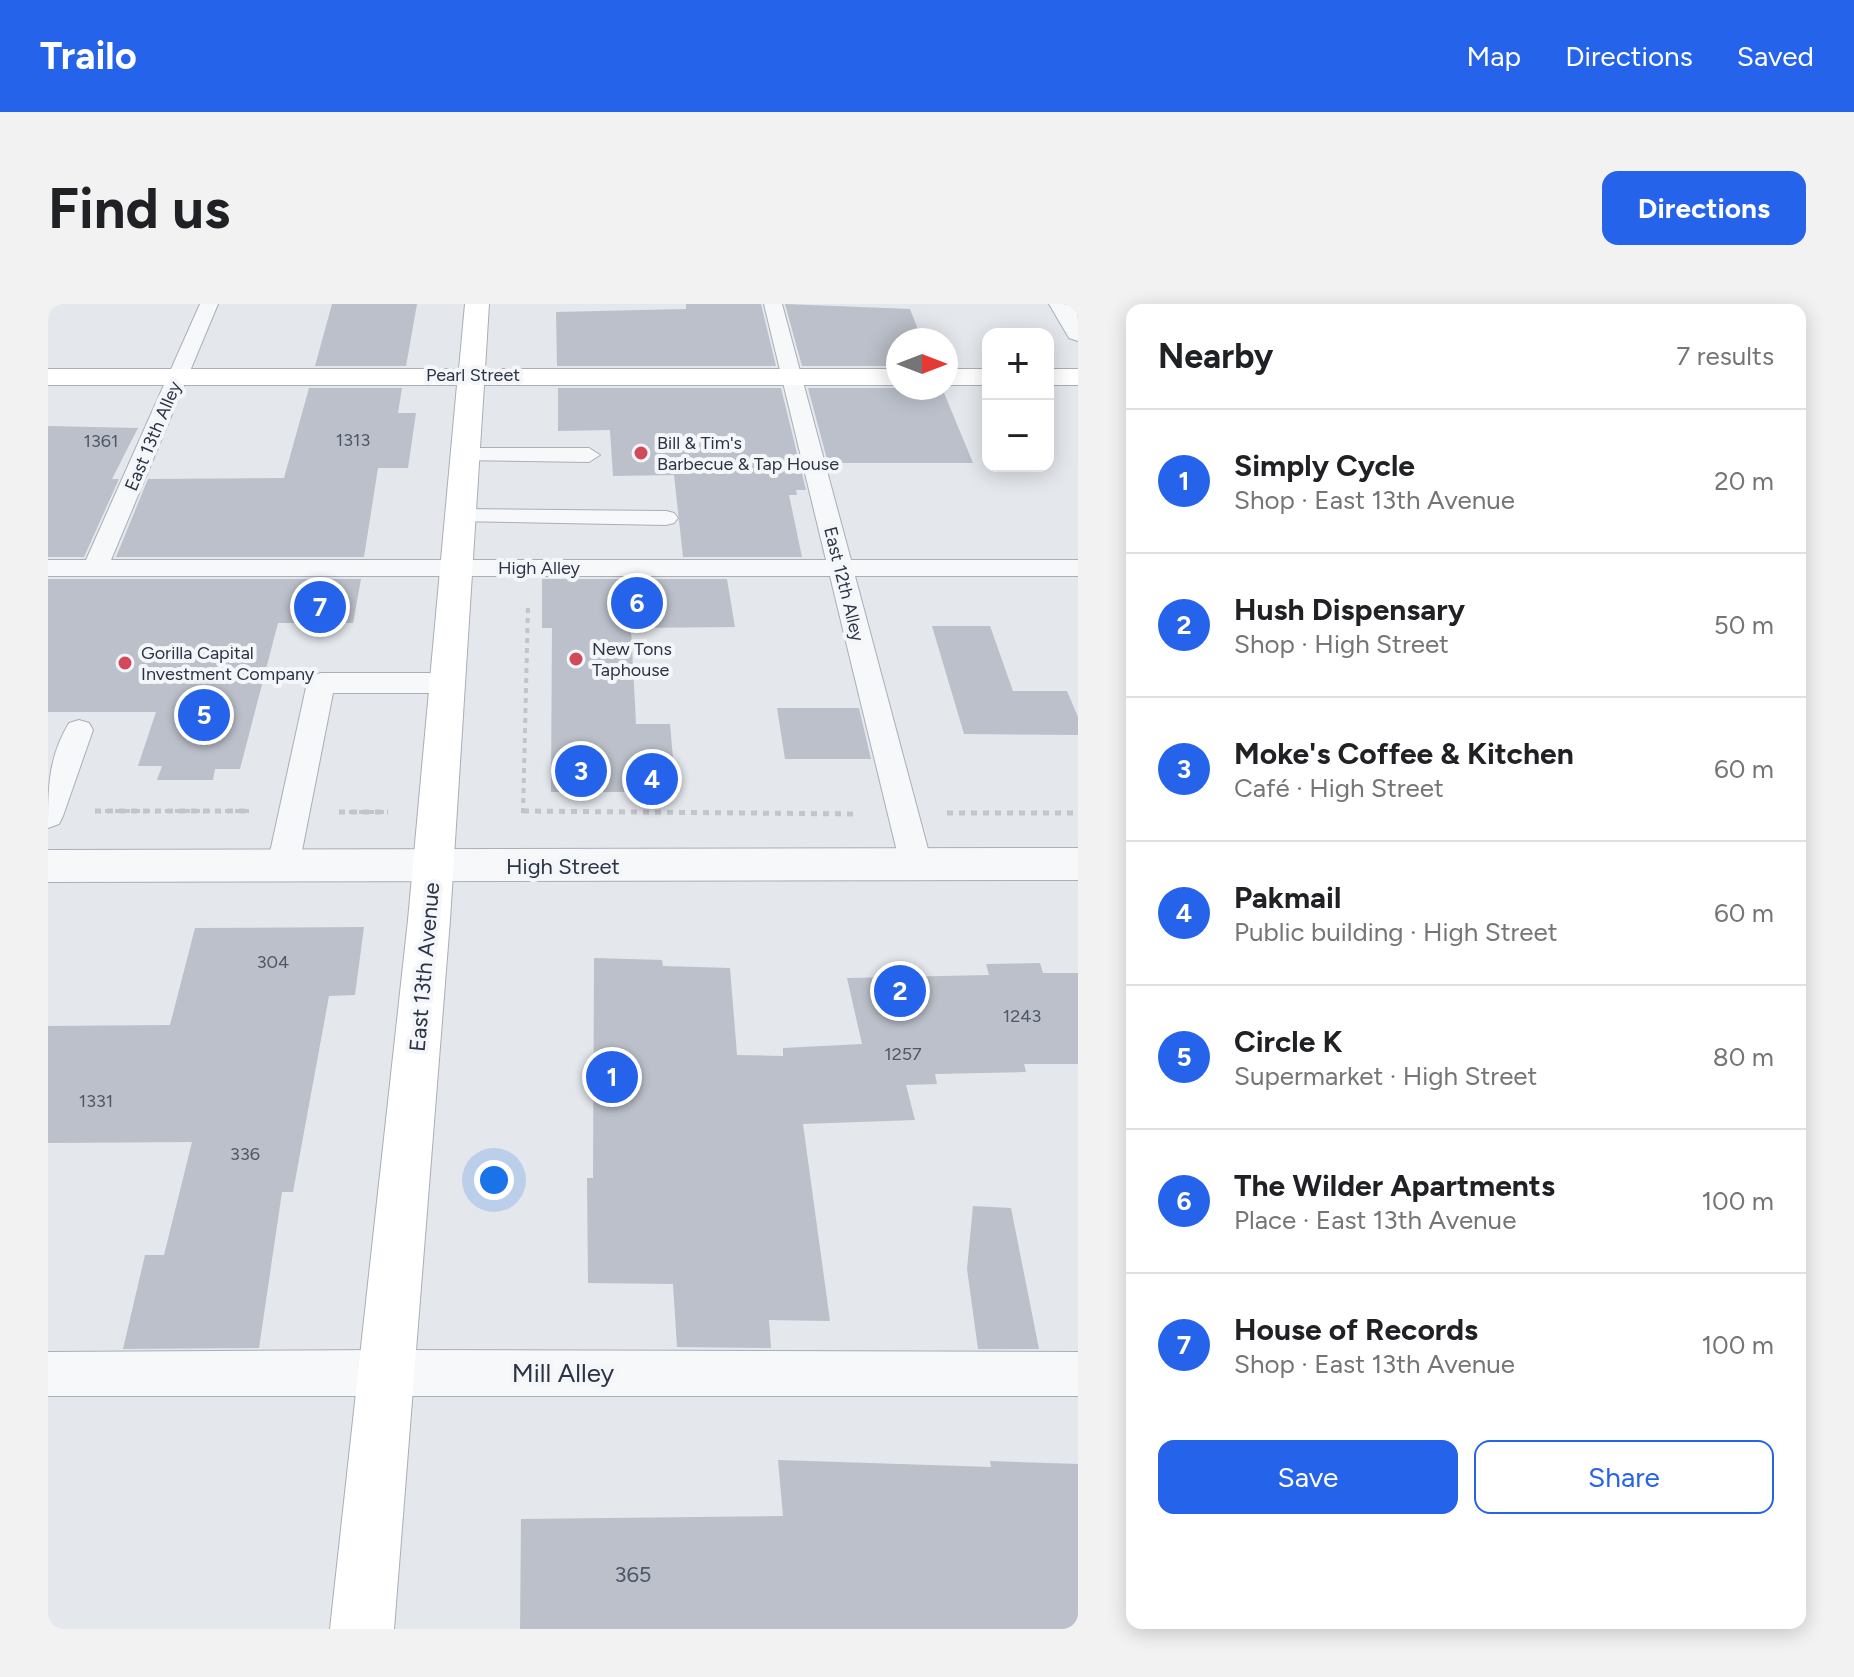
<!DOCTYPE html>
<html lang="en">
<head>
<meta charset="utf-8">
<style>
  :root { --surface:#fff; --page:#f2f2f2; --text:#202124; --muted:#757577; --line:#e0e0e0; --accent:#2563eb }
  body { margin:0; font-family:Figtree,sans-serif; background:var(--page); color:var(--text) }
  .controls { position:absolute; right:24px; top:24px; display:grid; overflow:hidden; border-radius:16px; box-shadow:0 4px 20px #0003 }
  .controls button { width:72px; height:72px; display:grid; place-items:center; padding:0; border:0; border-bottom:2px solid var(--line); background:var(--surface); color:var(--text); font:40px sans-serif }
  .compass { position:absolute; left:838px; top:24px; width:72px; height:72px; border-radius:50%; background:var(--surface); box-shadow:0 4px 20px #0003; rotate:90deg }
  .you { position:absolute; left:446px; top:876px; width:28px; height:28px; margin:-20px; border:6px solid #fff; border-radius:50%; background:#1a73e8; box-shadow:0 0 0 12px #1a73e833 }
  .badge { display:grid; place-items:center; width:52px; height:52px; border-radius:50%; background:var(--accent); color:#fff; font-size:26px; font-weight:700 }
  .pin { position:absolute; translate:-50% -50%; border:4px solid #fff; box-shadow:0 2px 8px #0006 }
  .list { margin:0; padding:0; list-style:none }
  h2 { display:flex; justify-content:space-between; align-items:center; height:104px; margin:0; padding:0 32px; font-size:34px }
  h2 small { font-size:26px; font-weight:400; color:var(--muted) }
  .list li { display:grid; grid-template-columns:52px 1fr auto; gap:24px; align-items:center; box-sizing:border-box; height:144px; padding:0 32px; border-top:2px solid var(--line) }
  .list b { display:block; font-size:30px; white-space:nowrap }
  .list p { margin:0; font-size:26px; white-space:nowrap; color:var(--muted) }
  .list em { font-size:26px; font-style:normal; color:var(--muted) }
  .actions { display:flex; gap:16px; padding:24px 32px }
  .actions a { flex:1; padding:18px 0; border:2px solid var(--accent); border-radius:16px; text-align:center; font-size:28px; color:var(--accent) }
  .actions .main { background:var(--accent); color:#fff }
  .map { position:relative; flex:none; width:1030px; height:1325px; overflow:hidden; border-radius:16px }
  header { display:flex; align-items:center; gap:48px; box-sizing:border-box; height:112px; padding:0 40px; background:var(--accent); color:#fff }
  header strong { font-size:38px }
  nav { display:flex; gap:44px; margin-inline-start:auto; font-size:28px }
  .intro { display:flex; align-items:center; justify-content:space-between; box-sizing:border-box; height:192px; padding:0 48px }
  h1 { margin:0; font-size:56px }
  .button { padding:20px 36px; border-radius:16px; background:var(--accent); color:#fff; font-size:28px; font-weight:700 }
  main { display:flex; gap:48px; padding:0 48px }
  aside { flex:1; background:var(--surface); border-radius:16px; box-shadow:0 4px 20px #0003 }
  .map>svg:first-child { display:block }
</style>
</head>
<body>
<header>
<strong>Trailo</strong>
<nav><a>Map</a><a>Directions</a><a>Saved</a></nav>
</header>
<div class="intro"><h1>Find us</h1><a class="button">Directions</a></div>
<main>
<div class="map">
<svg width="1030" height="1325" viewBox="0 0 1030 1325">
  <rect width="100%" height="100%" fill="#e4e7ec"/>
  <!-- building -->
  <g fill="#bbc0ca">
    <path d="M284,0H369L358,62H267Z"/>
    <path d="M638,0H713L728,62H509L508,8L638,5Z"/>
    <path d="M737,0L862,5L874,36H850V62H754Z"/>
    <path d="M261,84H354L350,109H368L360,164H330L316,253H68L100,175L236,174Z"/>
    <path d="M510,84H733L758,186H748L749,191H741L754,253H635L626,171L565,172L562,126L510,127Z"/>
    <path d="M760,84H894L925,159H780Z"/>
    <path d="M0,122L90,124L64,175H71L36,253H0Z"/>
    <path d="M0,275H313L305,319H230L192,465H167L165,476H109L114,462H90L108,408H0Z"/>
    <path d="M494,275H679L687,323L583,324L588,420H622L628,488H503L504,324H494Z"/>
    <path d="M884,322H942L965,387H1019L1030,413V431L916,430Z"/>
    <path d="M729,404H811L823,455H737Z"/>
    <path d="M316,623L307,691L281,692L245,888H234L211,1044L75,1045L97,951H116L144,838L0,839V722L122,721L147,624Z"/>
    <path d="M546,654L614,656L615,662L682,664L689,751L735,752V744L814,740L799,674L941,671L938,660L992,659L995,669H1030V760H976L978,768L887,770L889,780L858,781L867,816L755,820L782,1017L721,1016L723,1044L629,1043L625,980L540,979L539,874H545Z"/>
    <path d="M925,902L963,904L991,1045H930L919,965Z"/>
    <path d="M730,1156L943,1163L942,1157L1030,1160V1325H472L473,1215L735,1212Z"/>
  </g>
  <g fill="none" stroke-linecap="round" stroke-linejoin="round">
    <!-- service casing -->
    <g stroke="#a9aeb7" stroke-width="2">
      <g id="service">
        <path d="M152,0H170L63,256H778L716,0H734L803,256H1030V272H807L884,560L879,569L868,573L857,569L852,560L782,272H0V256H38Z"/>
        <path d="M417,144H541L552,151L541,158L409,156L406,151Z"/>
        <path d="M413,205L618,207L626,209L630,214L626,219L618,221L405,217L401,212L405,207Z"/>
        <path d="M273,369H400L410,372L414,379L410,386L400,389H285L251,562L246,571L235,575L224,571L219,562L259,379L263,372Z"/>
        <path d="M31,416L41,419L45,426L15,512L11,520L0,524C0,484 0,454 21,419Z"/>
        <path d="M339,1046L1030,1048V1092H0V1048Z"/>
      </g>
    </g>
    <!-- minor casing -->
    <g stroke="#a9aeb7" stroke-width="2">
      <path id="minor" d="M1001,0H1025L1030,8V37L1021,34Z"/>
    </g>
    <!-- tertiary casing -->
    <g stroke="#a9aeb7" stroke-width="2">
      <path id="tertiary" d="M1030,544V576L0,578V546Z"/>
    </g>
    <!-- secondary casing -->
    <g stroke="#a9aeb7" stroke-width="2">
      <g id="secondary">
        <path d="M417,0H441L437,65H850V81H436L402,616L346,1325H282L360,616L409,81H0V65H411Z"/>
        <rect x="898" y="65" width="42" height="16"/>
        <rect x="1000" y="65" width="30" height="16"/>
      </g>
    </g>
    <!-- path-far1 -->
    <g stroke="#c2c5cb" stroke-width="4" stroke-dasharray="5 5" stroke-linecap="butt">
      <path d="M47,507H201"/>
      <path d="M291,508H340"/>
      <path d="M475,509L480,301"/>
    </g>
    <!-- path -->
    <g stroke="#c2c5cb" stroke-width="5" stroke-dasharray="6 6" stroke-linecap="butt">
      <path d="M47,507H201"/>
      <path d="M475,507L809,510"/>
      <path d="M291,508H340"/>
      <path d="M899,509H1030"/>
    </g>
    <!-- service -->
    <use href="#service" fill="#f7f8fa" fill-rule="evenodd"/>
    <!-- minor -->
    <use href="#minor" fill="#f7f8fa" fill-rule="evenodd"/>
    <!-- tertiary -->
    <use href="#tertiary" fill="#f7f8fa" fill-rule="evenodd"/>
    <!-- secondary -->
    <use href="#secondary" fill="#fff" fill-rule="evenodd"/>
  </g>
  <!-- markers -->
  <g fill="#d1495b" stroke="#f4f6f9" stroke-width="3">
    <circle cx="593" cy="149" r="8"/>
    <circle cx="528" cy="355" r="8"/>
    <circle cx="77" cy="359" r="8"/>
  </g>
  <g text-anchor="middle" stroke-width="8" stroke-linejoin="round" paint-order="stroke">
    <!-- far-street labels -->
    <g font-size="18" fill="#2b3445" stroke="#f4f6f9">
      <text x="425" y="77">Pearl Street</text>
      <text transform="translate(105 132) rotate(-67)" y="6">East 13th Alley</text>
      <text x="491" y="270">High Alley</text>
      <text transform="translate(796 280) rotate(76)" y="6">East 12th Alley</text>
    </g>
    <!-- number labels -->
    <g font-size="18" fill="#4f5766">
      <text x="305" y="142">1313</text>
      <text x="53" y="143">1361</text>
      <text x="225" y="664">304</text>
      <text x="974" y="718">1243</text>
      <text x="855" y="756">1257</text>
      <text x="48" y="803">1331</text>
      <text x="197" y="856">336</text>
    </g>
    <!-- far-poi labels -->
    <g font-size="18" fill="#2b3445" stroke="#f4f6f9" text-anchor="start">
      <text x="609" y="145">Bill &amp; Tim's<tspan x="609" dy="21">Barbecue &amp; Tap House</tspan></text>
      <text x="544" y="351">New Tons<tspan x="544" dy="21">Taphouse</tspan></text>
      <text x="93" y="355">Gorilla Capital<tspan x="93" dy="21">Investment Company</tspan></text>
    </g>
    <!-- street labels -->
    <g font-size="22" fill="#2b3445" stroke="#f4f6f9">
      <text x="515" y="570">High Street</text>
      <text transform="translate(376 663) rotate(-85)" y="8">East 13th Avenue</text>
    </g>
    <!-- near-number labels -->
    <g font-size="22" fill="#4f5766">
      <text x="585" y="1278">365</text>
    </g>
    <!-- near-street labels -->
    <g font-size="26" fill="#2b3445" stroke="#f4f6f9">
      <text x="515" y="1078">Mill Alley</text>
    </g>
  </g>
</svg>
<div class="controls">
<button>+</button>
<button>−</button>
</div>
<svg class="compass" viewBox="-18 -18 36 36"><path d="M0-13l5 13h-10z" fill="#e53935"/><path d="M0 13l5-13h-10z" fill="#757577"/></svg>
<div class="you"></div>
<div class="pin badge" style="left:564px;top:773px">1</div>
<div class="pin badge" style="left:852px;top:687px">2</div>
<div class="pin badge" style="left:533px;top:467px">3</div>
<div class="pin badge" style="left:604px;top:475px">4</div>
<div class="pin badge" style="left:156px;top:411px">5</div>
<div class="pin badge" style="left:589px;top:299px">6</div>
<div class="pin badge" style="left:272px;top:303px">7</div>
</div>
<aside>
<h2>Nearby<small>7 results</small></h2>
<ul class="list">
<li><span class="badge">1</span><div><b>Simply Cycle</b><p>Shop · East 13th Avenue</p></div><em>20 m</em></li>
<li><span class="badge">2</span><div><b>Hush Dispensary</b><p>Shop · High Street</p></div><em>50 m</em></li>
<li><span class="badge">3</span><div><b>Moke's Coffee &amp; Kitchen</b><p>Café · High Street</p></div><em>60 m</em></li>
<li><span class="badge">4</span><div><b>Pakmail</b><p>Public building · High Street</p></div><em>60 m</em></li>
<li><span class="badge">5</span><div><b>Circle K</b><p>Supermarket · High Street</p></div><em>80 m</em></li>
<li><span class="badge">6</span><div><b>The Wilder Apartments</b><p>Place · East 13th Avenue</p></div><em>100 m</em></li>
<li><span class="badge">7</span><div><b>House of Records</b><p>Shop · East 13th Avenue</p></div><em>100 m</em></li>
</ul>
<div class="actions"><a class="main">Save</a><a>Share</a></div>
</aside>
</main>
</body>
</html>
